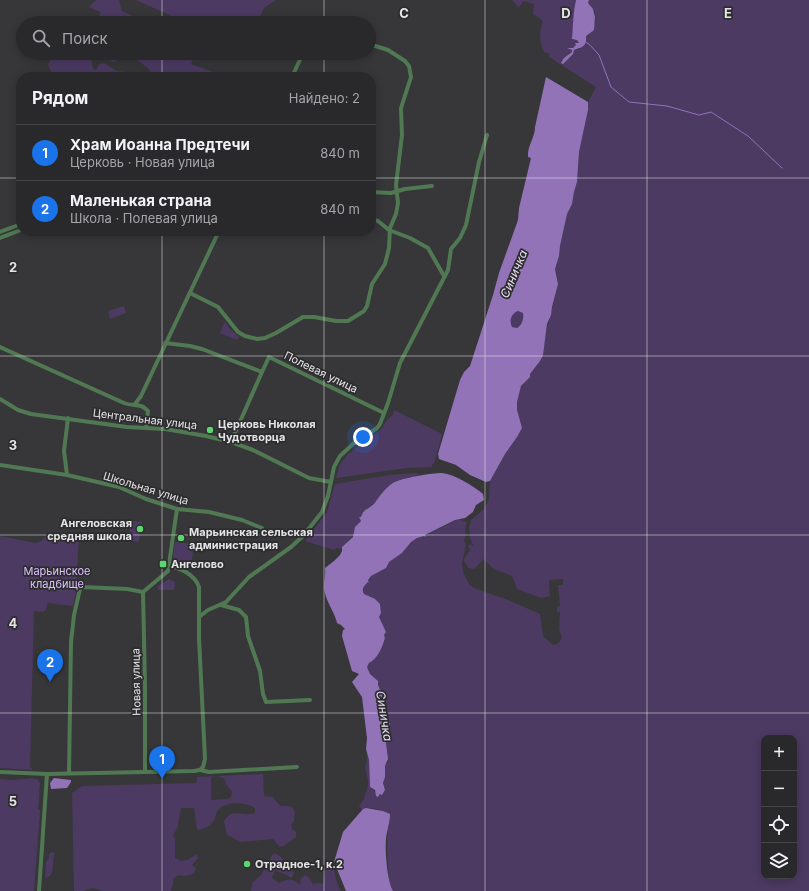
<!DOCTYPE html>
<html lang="ru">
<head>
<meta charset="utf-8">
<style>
  :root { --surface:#29282b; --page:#313033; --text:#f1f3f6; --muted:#a5a6a9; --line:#454447; --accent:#1a73e8 }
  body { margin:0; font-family:Inter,sans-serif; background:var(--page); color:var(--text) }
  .controls { position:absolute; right:12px; bottom:12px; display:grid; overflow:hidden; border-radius:8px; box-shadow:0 2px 10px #0003 }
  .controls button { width:36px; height:36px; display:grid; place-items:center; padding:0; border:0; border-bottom:1px solid var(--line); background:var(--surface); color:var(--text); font:20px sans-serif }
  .you { position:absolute; left:363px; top:437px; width:14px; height:14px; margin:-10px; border:3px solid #fff; border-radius:50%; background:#1a73e8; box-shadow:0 0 0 6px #1a73e833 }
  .badge { display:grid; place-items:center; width:26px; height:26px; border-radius:50%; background:var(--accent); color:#fff; font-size:13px; font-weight:700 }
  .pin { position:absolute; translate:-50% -33px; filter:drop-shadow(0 1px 2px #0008) }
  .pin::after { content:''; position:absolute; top:21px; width:14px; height:12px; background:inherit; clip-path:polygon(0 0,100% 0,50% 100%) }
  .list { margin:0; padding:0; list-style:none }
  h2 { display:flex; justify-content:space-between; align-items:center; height:52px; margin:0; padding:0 16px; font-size:17px }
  h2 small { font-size:13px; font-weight:400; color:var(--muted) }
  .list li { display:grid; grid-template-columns:26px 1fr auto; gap:12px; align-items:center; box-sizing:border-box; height:56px; padding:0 16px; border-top:1px solid var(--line) }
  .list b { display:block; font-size:15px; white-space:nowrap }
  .list p { margin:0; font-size:13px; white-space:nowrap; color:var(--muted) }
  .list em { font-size:13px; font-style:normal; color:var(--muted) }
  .icon { flex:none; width:22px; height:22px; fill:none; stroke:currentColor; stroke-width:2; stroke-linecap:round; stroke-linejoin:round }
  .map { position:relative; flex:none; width:809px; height:891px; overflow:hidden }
  .search { position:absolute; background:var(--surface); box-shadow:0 2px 10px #0003; left:16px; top:16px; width:360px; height:44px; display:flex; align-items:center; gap:10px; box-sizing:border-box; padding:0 14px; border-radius:22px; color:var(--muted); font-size:15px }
  .panel { position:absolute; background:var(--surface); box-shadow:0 2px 10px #0003; left:16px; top:72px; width:360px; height:164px; border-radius:16px }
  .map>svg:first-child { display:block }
</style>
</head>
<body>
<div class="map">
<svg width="809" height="891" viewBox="0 0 809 891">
  <rect width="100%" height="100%" fill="#373639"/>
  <!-- green -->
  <g fill="#4c3a62" fill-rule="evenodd">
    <path d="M96,0H119L122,11L144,21L156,19L164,23H98L100,12L89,7Z"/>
    <path d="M136,0H276L264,8L257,23H187Z"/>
    <path d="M512,0H576L573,22V39L577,40L579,43H575L577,45L569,50H572V52L567,55L563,64L573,54L574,50L580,49L586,40V36C593,31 598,20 594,11C593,8 590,6 588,3L589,0H809V891H393C388,881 389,877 388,867C387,849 386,834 390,817C385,809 370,806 362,810L359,806L364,799L368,785V780L365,768L367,762V753L369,760L370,787L379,795L385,792L383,783L385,777V766L388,762L385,735L390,724L385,715L382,706V695L378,685V681L370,674L367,667C369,662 373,660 376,656C381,651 384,644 385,637L384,635L386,632L379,617L381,613L380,604L364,594L363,591L364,584L369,582L368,581L371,576L386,568L389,562L402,553L411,542L417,538L425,536L458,519L467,522C464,529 467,534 464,541L466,545L462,564L463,572L469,584L474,588L508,600L540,614L543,636L553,645C559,644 560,642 562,637L559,630L560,612H557V607L560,606L558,585H563V579L549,580L550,596L541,598L517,589L512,576L494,569L483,559L481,562L474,569L468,568L464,561V559L470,550L468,546L471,544L474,547L470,538L469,528L471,520L483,510L489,500L490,481L505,454L517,437V402L520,389L523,384L530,377V374L538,364L557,288L558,280L555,269L559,256L560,246L567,214L572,203L574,192L577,182L579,152L588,110V102L596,87L549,57V54L544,52C539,41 539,33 543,21L533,14L534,4L523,1L519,8ZM764,738H794V876H764Z"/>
    <path d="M57,53H96L91,57L92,65L94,70L97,69L99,64L104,63L117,71L126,72L129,77H116L113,74L110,77H53L48,64L53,56L57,54Z"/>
    <path d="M102,53H196L191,64L227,77H152L149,69L136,59L130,57L123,58L120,57L114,62L109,60Z"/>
    <path d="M124,306L126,313L110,319L108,311Z"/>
    <path d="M518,311L523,313C524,319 522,325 517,328L512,327C509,319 511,314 518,311Z"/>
    <path d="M225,321L229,328L239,337L237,340L220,333Z"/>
    <path d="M394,410L442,434L435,461L431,467L407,468L336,478L340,464L348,454L380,430L388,419L393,415Z"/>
    <path d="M416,473L421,476C410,478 397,481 388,487C382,492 378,498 374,504C369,509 363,509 361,517H359L361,521L355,529L354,535L342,547V549L336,548L334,550L305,541L327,512L335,484L389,475Z"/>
    <path d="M131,521L142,522L139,542L128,540Z"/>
    <path d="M49,532L79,537L76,592L73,606L47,603L46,610L43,612L34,611L30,767L33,770L0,768V536L36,543L42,541Z"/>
    <path d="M175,542L194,544L191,567L172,564Z"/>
    <path d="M169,579L175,582L174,590H158V586Z"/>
    <path d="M263,774L264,796L273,797C282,810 280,804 292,807L295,811L294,821L291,825L292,829L296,832V837L284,846L280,847L273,839L241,842L227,835L224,821C233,806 243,818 255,813V808C246,802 227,801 219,809C216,812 216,815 215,818C212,826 205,829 197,830L194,808H181L178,824V827L173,835L175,839V858C183,863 189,860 196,854L198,858L192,865L196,868L194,873C192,874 188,876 185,876C179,875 177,875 173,879V884L171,891H103L93,888L85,890L84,891H74L72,793L82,786L196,783L197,777ZM218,776L225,779L226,784L232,792L231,797L228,799L211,800V777Z"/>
    <path d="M32,778L37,779L40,783L38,810H40V813L34,891H0V779L14,780Z"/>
    <path d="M52,852L55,853C51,861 55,869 50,876L45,878L46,862L49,859V854Z"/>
    <path d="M275,853L281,857L294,873L292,878L275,870L272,878L279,883C289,879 291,877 300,885L301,878L305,875L309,877L313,884L320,883L323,884L326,867L328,863H332L334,866C334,874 337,884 341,891H251L252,883L261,875L272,855Z"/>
  </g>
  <!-- water -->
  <g fill="#9273b8" fill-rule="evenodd">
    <path d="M576,0H591H589L588,3L593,9L595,17L594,30L586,36C587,47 582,47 574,50L573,54L563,64L561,63L564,58L572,52V50L567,48H573L576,45L575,43H579L577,40L572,39C573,27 573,13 576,0Z"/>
    <path d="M546,77L588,102V110L579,152L577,182L574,192L572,204L567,214L560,246L559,256L555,269L558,284L552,307L551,315L547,324L543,355L540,361L530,374V377L521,386L517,402V410L522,428L517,437L505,454L490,481L486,482L470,475L456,465L439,459L438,454L460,380L464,372L470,366L493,295L499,273L518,220L519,208L531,158L528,157C527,146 535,138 535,127ZM518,311L523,313C524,319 522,325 517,328L512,327C509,320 511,314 518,311Z"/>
    <path d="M442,473C456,475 472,485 483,494L484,500L476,505L473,512L465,518L455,520L425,535L426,537L424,536L417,538L411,542L402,553L389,562L386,568L371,576L368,580L369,583L368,582C364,586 361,589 364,594L375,599L380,604L381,613L379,617L386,632L384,635L385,638C382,648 378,658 369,663L367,667L370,674L378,681V685L382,695V706L385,715L390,724L385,735L388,759L385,766V777L383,783L385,790L382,795L380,794L378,797L376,796L375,790L370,787L369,760L366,749L367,738L362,697L352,682L359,674L352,671L342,636L343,630L345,629L341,625L337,623C335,613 327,603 325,593C323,585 326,577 325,568L334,561L340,555L342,551V547L353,537L355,527L361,521L359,517H361C363,509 369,509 374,504C379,497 385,488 393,483C401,478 432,473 442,473Z"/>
    <path d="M54,778L71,780V782L67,788L51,789L50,783Z"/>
    <path d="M366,808L383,811L390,814C390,822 387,830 386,839C385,852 387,880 393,891H346L337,869L336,865L338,863L337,861L334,862L343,832L363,809Z"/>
  </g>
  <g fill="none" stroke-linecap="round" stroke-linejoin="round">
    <!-- stream -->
    <path stroke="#9273b8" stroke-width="1" d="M585,42L589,44L599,55L611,87L629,102L667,106L699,115L711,112L748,136L782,168"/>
    <!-- minor -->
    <g stroke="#507953" stroke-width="4">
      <path d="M292,77L303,53"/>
      <path d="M371,192L391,193L405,189L432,186"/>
      <path d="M371,219L378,221L389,230L410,238L428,248L444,276"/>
      <path d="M0,232L21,224"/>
      <path d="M0,238L21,230"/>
      <path d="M190,293L218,307L238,332L245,336L257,339L265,338L276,333L303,317H314L336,321H348L364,311L367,306L372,284L385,264L389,248L390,228L396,214L398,203L396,185L402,135L401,108L411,77L409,66L405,61L388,50L369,44"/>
      <path d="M165,343L190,346L202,349L262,372L269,357L384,413"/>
      <path d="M0,347L124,403C134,407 140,402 148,411L146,428"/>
      <path d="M0,399L18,410L31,414L127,427L165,429L206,436L231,442L253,450L309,478L331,482"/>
      <path d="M135,404L141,396L219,231"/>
      <path d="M231,442L262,372"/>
      <path d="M0,465L67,475L119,487L146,499L177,509L209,512L242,520L262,528"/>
      <path d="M67,475L64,451L68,418"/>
      <path d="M169,566C181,568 195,575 199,587V638L205,759L203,767L200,770"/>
      <path d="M143,592L145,686V772"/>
      <path d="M143,592L168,571L177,509"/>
      <path d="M221,605L239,610L246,617L248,636L260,671L263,694L266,702L310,700"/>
      <path d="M199,617L208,610L226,602L249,577L291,547L303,536L322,512L328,496L334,467L340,456L353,444L377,428L380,424L388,403L400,363L448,270L451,249L460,238L466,225L479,162L487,135"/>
      <path d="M200,770L209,772L297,767"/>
      <path d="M0,772L47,774L194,771L200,770"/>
      <path d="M69,773L71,642L74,615L80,589L82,587L127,589L143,592"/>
      <path d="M39,891L47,774"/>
    </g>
  </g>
  <!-- grid -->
  <path fill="none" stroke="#e4e3e5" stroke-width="1" stroke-opacity="0.55" d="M162,0V23M324,0V23M485,0V891M647,0V891M162,53V77M324,53V77M0,178H21M371,178H809M162,231V891M324,231V891M0,356H809M0,535H809M0,713H809"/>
  <!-- markers -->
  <g fill="#5cd56d" stroke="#2d2c2f" stroke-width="1.5">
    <circle cx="210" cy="430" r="4"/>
    <circle cx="140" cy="529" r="4"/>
    <circle cx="181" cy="538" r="4"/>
    <rect x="159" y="560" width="8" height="8" rx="2"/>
    <circle cx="247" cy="864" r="4"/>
  </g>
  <g text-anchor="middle" stroke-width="3.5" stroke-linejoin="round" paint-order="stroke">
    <!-- street labels -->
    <g font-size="11" fill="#e4e3e5" stroke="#2d2c2f">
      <text transform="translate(321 372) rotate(26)" y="4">Полевая улица</text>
      <text transform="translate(145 419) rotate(7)" y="4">Центральная улица</text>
      <text transform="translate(146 488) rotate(17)" y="4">Школьная улица</text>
      <text transform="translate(136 682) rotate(-91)" y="4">Новая улица</text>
    </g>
    <!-- poi labels -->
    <g font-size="11" font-weight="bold" fill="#e4e3e5" stroke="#2d2c2f" text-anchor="start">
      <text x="218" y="428">Церковь Николая<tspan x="218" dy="13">Чудотворца</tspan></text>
      <text x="132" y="527" text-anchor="end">Ангеловская<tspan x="132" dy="13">средняя школа</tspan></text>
      <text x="189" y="536">Марьинская сельская<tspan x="189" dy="13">администрация</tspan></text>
      <text x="171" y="568">Ангелово</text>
      <text x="255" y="868">Отрадное-1, к.2</text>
    </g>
    <!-- park labels -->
    <g font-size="11" fill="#dac2fb" stroke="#2d2c2f">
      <text x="57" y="575">Марьинское<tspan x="57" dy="13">кладбище</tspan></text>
    </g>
    <!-- water labels -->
    <g font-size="12" font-style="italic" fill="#e7dff2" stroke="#2d2c2f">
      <text transform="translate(514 274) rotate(-67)" y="4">Синичка</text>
      <text transform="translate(384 716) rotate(81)" y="4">Синичка</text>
    </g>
  </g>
  <g font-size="13" text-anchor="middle" font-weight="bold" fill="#e4e3e5" stroke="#2d2c2f" stroke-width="3.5" stroke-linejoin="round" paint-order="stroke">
    <text x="404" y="18">C</text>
    <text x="566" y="18">D</text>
    <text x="728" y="18">E</text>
    <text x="13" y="272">2</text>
    <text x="13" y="450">3</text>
    <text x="13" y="628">4</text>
    <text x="13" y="806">5</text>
  </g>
</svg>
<div class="controls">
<button>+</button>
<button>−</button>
<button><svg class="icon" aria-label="locate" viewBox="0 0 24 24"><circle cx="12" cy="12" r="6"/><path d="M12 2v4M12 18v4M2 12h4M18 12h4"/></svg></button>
<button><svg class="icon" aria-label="layers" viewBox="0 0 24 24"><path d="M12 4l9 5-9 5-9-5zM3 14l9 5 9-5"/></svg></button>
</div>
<div class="you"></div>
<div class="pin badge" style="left:162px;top:779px">1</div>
<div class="pin badge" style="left:50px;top:682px">2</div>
<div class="search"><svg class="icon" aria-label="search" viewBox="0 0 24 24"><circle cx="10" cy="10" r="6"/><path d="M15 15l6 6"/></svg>Поиск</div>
<section class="panel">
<h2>Рядом<small>Найдено: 2</small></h2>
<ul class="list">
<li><span class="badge">1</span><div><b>Храм Иоанна Предтечи</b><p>Церковь · Новая улица</p></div><em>840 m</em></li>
<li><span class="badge">2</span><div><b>Маленькая страна</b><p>Школа · Полевая улица</p></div><em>840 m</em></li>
</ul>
</section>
</div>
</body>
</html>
